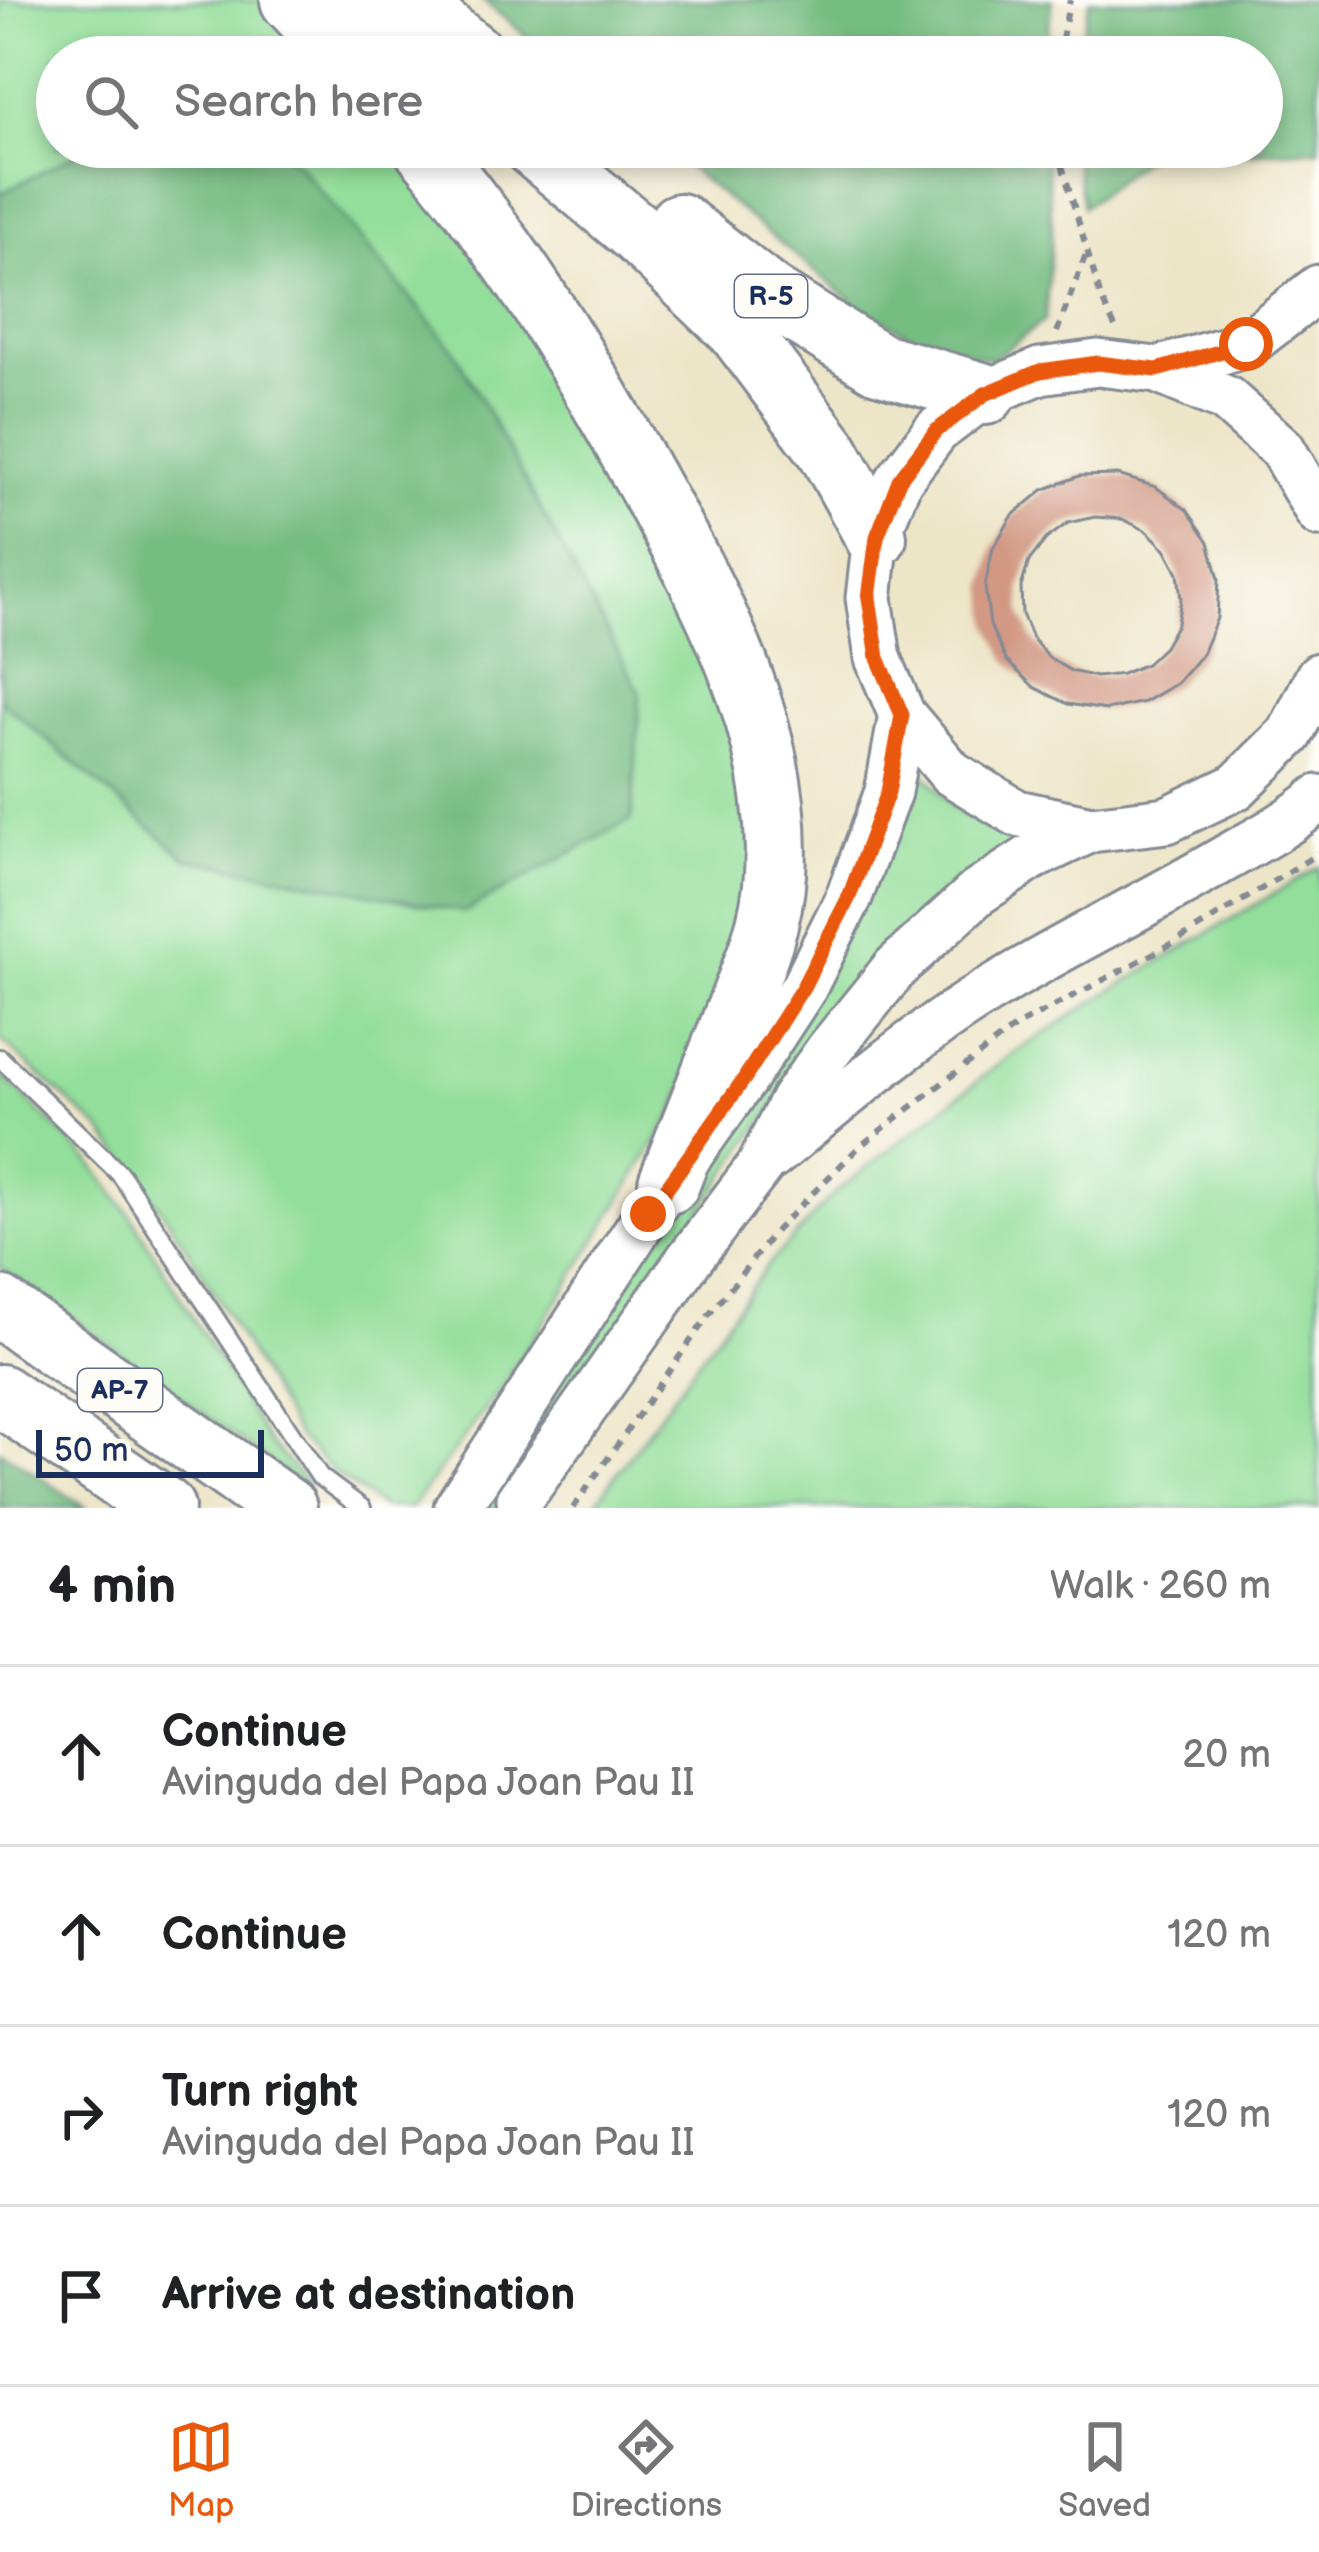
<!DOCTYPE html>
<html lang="en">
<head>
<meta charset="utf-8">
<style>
  :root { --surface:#fff; --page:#f2f2f2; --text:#202124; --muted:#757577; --line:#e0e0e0; --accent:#ea580c }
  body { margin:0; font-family:"Balsamiq Sans",sans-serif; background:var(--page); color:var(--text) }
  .scale { position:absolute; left:36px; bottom:30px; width:228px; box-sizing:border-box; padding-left:12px; border:6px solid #1b2f5e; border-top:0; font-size:33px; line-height:42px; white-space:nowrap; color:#1b2f5e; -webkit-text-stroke:9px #fdfcf7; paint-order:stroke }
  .stop { position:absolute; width:36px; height:36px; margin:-27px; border:9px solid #ea580c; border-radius:50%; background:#fff }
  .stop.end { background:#ea580c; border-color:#fff; box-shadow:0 3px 12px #0008 }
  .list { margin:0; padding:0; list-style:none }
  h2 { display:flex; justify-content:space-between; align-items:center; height:156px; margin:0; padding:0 48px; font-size:51px }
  h2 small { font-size:39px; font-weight:400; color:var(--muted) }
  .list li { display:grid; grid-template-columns:78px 1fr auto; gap:36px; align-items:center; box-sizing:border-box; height:180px; padding:0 48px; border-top:3px solid var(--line) }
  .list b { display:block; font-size:45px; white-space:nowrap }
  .list p { margin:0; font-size:39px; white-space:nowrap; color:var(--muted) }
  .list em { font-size:39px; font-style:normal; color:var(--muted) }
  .icon { flex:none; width:66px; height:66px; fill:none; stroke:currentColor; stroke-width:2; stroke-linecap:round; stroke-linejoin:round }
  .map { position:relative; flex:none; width:1319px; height:1508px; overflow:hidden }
  .search { position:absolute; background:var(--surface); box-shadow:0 6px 18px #0003; left:36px; right:36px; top:36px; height:132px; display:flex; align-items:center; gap:30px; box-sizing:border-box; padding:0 42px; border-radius:66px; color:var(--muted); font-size:45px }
  .sheet { height:876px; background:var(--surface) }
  nav { display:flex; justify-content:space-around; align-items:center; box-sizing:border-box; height:168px; border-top:3px solid var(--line); background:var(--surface); font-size:33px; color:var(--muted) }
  nav a { display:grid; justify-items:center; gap:6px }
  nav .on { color:var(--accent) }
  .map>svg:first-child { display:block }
</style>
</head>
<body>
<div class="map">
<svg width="1319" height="1508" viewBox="0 0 1319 1508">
  <rect width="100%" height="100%" fill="#fdfcf7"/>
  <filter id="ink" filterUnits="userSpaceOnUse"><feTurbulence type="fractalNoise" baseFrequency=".00833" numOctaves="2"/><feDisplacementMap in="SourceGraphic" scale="24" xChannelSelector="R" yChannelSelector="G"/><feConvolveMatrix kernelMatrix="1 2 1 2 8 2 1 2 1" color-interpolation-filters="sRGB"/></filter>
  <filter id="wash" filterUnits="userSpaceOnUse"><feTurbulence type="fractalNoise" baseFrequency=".004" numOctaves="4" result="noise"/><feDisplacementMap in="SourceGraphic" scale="48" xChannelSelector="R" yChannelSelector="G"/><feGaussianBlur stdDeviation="2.7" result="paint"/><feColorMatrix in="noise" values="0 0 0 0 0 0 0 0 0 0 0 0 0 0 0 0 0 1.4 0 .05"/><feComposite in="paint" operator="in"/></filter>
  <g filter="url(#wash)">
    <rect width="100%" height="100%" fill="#ede5c8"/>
    <!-- green -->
    <g fill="#93de9a" stroke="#57867c" stroke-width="3">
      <path d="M0,0H267L324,57H57V147H402L542,333L732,698L759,872L674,1113L571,1280L496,1395L411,1508H383L336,1474L297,1436L204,1275L152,1195L103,1132L0,1039Z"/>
      <path d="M916,764L955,809L983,826L1027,838L837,1013L496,1508H471Z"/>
      <path d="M1319,867V1508H592L766,1267L837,1191L1011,1055L1112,990Z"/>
      <path d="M0,1074L91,1162L131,1216L269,1443L308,1483L306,1487C203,1416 104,1338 0,1267Z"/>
    </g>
    <!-- forest -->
    <g fill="#76bd82" stroke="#487670" stroke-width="3">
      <path d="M482,0H1053L1044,57H552Z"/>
      <path d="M1090,0H1319V149L1231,153L1198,147H1262V57H1077Z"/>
      <path d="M89,147H276L296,162L454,350L640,692L632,819L464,912L186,858L0,700V194Z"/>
      <path d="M663,147H1045L1052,228L1045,320L993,359L925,344L854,303Z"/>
      <path d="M1073,147H1159L1083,207Z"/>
      <path d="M0,1450L86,1508H0Z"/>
    </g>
    <g id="blocks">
      <!-- building -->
      <path fill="#d29884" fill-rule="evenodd" d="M1118,475L1156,487L1187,510L1209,542L1219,579L1217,618L1202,654L1177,683L1144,702L1106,710L1068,704L1034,687L1006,660L990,625L985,586L993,548L1013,515L1043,490L1079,476ZM1095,517L1122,519L1147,531L1166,550L1178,573L1181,599L1177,624L1164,647L1146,664L1122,674L1096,677L1071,671L1049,658L1032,638L1022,614L1021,587L1029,561L1046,539L1068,523Z"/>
    </g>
  </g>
  <g filter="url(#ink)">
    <use href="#blocks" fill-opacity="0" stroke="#848a93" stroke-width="3"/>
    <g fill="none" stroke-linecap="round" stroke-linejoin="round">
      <!-- lane casing -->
      <g stroke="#848a93" stroke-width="22">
        <path id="lane" d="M0,1058L121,1175L320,1477L362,1508"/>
      </g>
      <!-- secondary casing -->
      <g stroke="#848a93" stroke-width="51">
        <g id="secondary">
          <path d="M1157,370L1247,344L1319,288"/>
          <path d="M1319,513L1282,449L1226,399L1157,370L1098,363L1040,371L985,394L936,431L899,480L876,537L869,598L878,658L902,715L951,773L1017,813L1091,829L1167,820L1236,787L1290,734L1319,676"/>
          <path d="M772,1156C845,1096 918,1032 1000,984C1074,939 1152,902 1226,858C1258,840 1292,822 1319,798"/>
          <path d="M520,1499L690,1258L760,1166L793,1100L828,1051L896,967L977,893L1032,857L1091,829"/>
          <path d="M457,1508L648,1213L744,1079L804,987L849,897L888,792L902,715"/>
        </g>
      </g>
      <!-- highway casing -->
      <g stroke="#848a93" stroke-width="66">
        <g id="highway">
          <path d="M291,0L345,57"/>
          <path d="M354,0L425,57"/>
          <path d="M407,0L477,57"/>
          <path d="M424,147C507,244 575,353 637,465C706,589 785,727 775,874C772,927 751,973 732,1022C711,1076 690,1130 669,1183"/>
          <path d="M534,147L638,234L737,329L828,450L876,537"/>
          <path d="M679,224L769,295L878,363L985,394"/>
          <path d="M0,1307L286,1508"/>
          <path d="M0,1395L164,1508"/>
        </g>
      </g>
      <!-- path -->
      <g stroke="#848a93" stroke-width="6" stroke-dasharray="9 9" stroke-linecap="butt">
        <path d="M1058,57L1070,0"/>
        <path d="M1060,147L1062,165L1101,298L1115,327"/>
        <path d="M1057,332L1086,254"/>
        <path d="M573,1508L708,1316L777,1229L859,1147L1018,1025L1177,941L1319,853"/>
      </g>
      <!-- lane -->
      <use href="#lane" stroke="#fff" stroke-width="16"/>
      <!-- secondary -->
      <use href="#secondary" stroke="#fff" stroke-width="45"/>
      <!-- highway -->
      <use href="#highway" stroke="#fff" stroke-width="60"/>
    </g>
  </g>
  <g fill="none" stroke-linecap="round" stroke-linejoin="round" filter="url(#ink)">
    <!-- route -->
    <path stroke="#ea580c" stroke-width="15" d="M648,1214L744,1079L803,987L849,897L888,792L902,715L878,658L869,598L877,537L899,480L936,431L985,394L1040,371L1098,363L1157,370L1246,344"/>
  </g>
  <g text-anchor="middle" stroke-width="9" stroke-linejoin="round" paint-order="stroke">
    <!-- shield labels -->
    <g fill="#fdfcf7" stroke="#5f6c8c" stroke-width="3">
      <rect x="735" y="275" width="72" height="42" rx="9"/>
      <rect x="78" y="1369" width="84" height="42" rx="9"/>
    </g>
    <g font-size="27" font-weight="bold" fill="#1b2f5e">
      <text x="771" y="305">R-5</text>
      <text x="120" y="1399">AP-7</text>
    </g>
  </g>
</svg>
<div class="scale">50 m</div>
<div class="stop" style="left:1246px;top:344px"></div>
<div class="stop end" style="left:648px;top:1214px"></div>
<div class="search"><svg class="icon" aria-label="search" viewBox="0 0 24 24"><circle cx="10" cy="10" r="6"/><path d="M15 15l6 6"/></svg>Search here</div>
</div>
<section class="sheet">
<h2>4 min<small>Walk · 260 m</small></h2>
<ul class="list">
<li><svg class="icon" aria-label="ahead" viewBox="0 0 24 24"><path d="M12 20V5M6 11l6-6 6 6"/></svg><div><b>Continue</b><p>Avinguda del Papa Joan Pau II</p></div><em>20 m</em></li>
<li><svg class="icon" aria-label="ahead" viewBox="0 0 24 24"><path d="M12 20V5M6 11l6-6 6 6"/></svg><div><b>Continue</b></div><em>120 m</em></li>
<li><svg class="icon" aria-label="right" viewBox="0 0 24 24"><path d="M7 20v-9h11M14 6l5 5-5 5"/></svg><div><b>Turn right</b><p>Avinguda del Papa Joan Pau II</p></div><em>120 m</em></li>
<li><svg class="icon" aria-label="arrive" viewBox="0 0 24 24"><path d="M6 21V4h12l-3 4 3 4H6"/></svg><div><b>Arrive at destination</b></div></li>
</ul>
</section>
<nav>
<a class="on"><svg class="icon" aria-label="map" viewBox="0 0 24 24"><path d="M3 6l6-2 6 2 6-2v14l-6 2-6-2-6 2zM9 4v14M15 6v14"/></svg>Map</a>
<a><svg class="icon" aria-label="directions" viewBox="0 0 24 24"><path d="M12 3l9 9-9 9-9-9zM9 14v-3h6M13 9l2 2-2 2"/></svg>Directions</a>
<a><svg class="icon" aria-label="saved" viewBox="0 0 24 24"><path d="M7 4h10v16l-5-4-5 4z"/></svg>Saved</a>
</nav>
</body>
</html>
